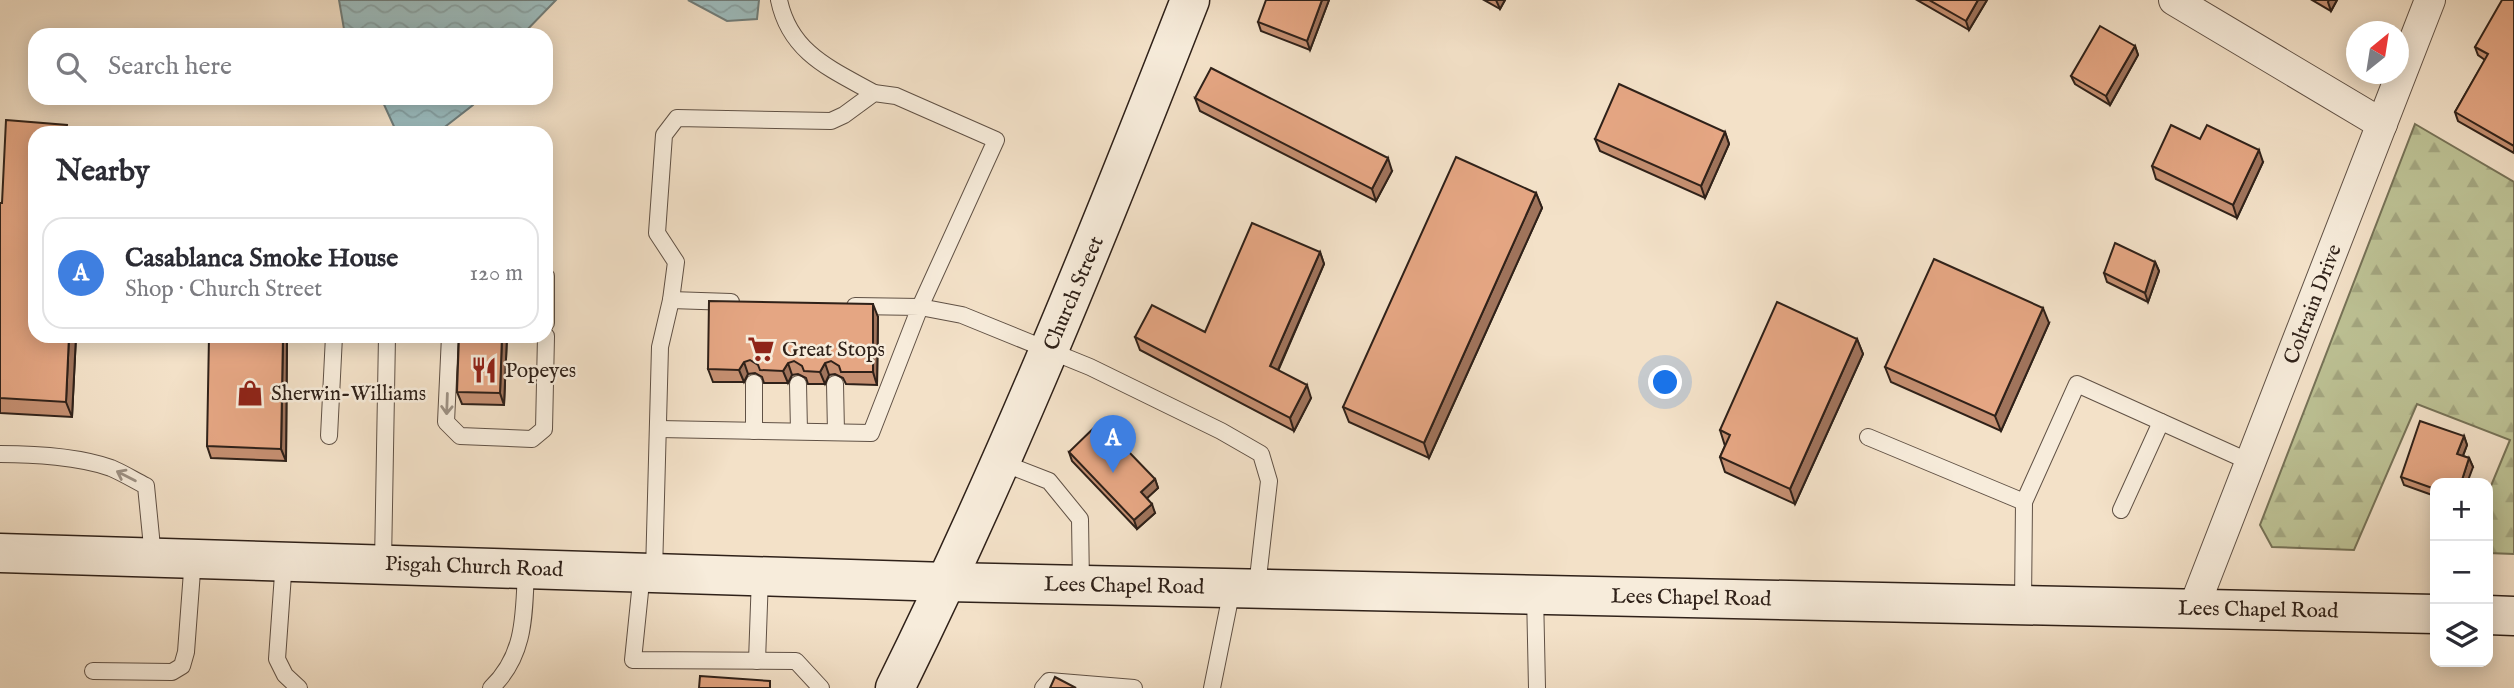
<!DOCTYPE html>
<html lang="en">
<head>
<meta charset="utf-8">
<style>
  :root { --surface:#fff; --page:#f2f2f3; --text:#2b2b33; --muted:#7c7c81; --line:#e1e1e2; --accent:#8f2418 }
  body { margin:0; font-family:"IM FELL English",serif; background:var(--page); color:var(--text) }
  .controls { position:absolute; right:21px; bottom:21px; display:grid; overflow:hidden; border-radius:14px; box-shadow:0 4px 18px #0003 }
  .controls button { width:63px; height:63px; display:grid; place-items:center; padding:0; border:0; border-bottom:2px solid var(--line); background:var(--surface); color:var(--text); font:35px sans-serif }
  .compass { position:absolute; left:2346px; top:21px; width:63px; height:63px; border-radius:50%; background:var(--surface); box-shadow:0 4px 18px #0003; rotate:30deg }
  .you { position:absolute; left:1666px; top:383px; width:24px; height:24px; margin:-18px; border:5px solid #fff; border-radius:50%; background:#1a73e8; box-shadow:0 0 0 10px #1a73e833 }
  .badge { display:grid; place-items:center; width:46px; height:46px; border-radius:50%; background:var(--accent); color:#fff; font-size:23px; font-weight:700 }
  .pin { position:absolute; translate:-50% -58px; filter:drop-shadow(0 2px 4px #0008) }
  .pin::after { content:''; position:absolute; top:37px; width:24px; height:21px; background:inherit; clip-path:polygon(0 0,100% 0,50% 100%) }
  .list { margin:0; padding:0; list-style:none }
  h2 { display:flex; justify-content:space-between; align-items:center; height:91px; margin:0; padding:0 28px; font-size:30px }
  h2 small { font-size:23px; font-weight:400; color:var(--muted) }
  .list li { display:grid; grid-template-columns:46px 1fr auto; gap:21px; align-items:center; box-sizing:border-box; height:112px; margin:0 14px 14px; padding:0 14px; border:2px solid var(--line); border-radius:21px }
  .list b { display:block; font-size:26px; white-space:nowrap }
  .list p { margin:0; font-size:23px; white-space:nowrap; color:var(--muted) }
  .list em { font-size:23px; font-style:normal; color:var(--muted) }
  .icon { flex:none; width:38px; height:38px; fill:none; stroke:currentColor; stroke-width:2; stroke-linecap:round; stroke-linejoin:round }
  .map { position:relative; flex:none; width:2514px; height:688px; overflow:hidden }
  .search { position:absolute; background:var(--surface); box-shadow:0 4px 18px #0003; left:28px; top:28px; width:525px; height:77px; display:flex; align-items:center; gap:18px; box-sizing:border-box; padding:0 24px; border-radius:21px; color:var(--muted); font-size:26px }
  .panel { position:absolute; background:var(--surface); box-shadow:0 4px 18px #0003; left:28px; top:126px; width:525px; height:217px; border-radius:21px }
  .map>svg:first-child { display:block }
</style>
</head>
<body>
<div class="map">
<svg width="2514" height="688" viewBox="0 0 2514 688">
  <defs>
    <pattern id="forest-firs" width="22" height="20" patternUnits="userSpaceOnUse" patternTransform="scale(1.75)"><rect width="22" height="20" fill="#bdc295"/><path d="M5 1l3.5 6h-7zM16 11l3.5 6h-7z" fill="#a3a680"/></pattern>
    <pattern id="water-waves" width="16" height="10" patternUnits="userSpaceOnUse" patternTransform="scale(1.75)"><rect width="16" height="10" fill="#9dbcbd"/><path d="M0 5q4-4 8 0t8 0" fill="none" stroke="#88a1a2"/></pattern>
  </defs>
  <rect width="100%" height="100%" fill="#f3e1c8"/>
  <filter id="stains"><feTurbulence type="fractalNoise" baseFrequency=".00286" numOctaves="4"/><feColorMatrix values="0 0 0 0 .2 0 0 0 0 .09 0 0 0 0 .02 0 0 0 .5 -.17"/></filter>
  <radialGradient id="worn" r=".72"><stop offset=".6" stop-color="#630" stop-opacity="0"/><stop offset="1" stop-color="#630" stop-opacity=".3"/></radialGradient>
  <!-- forest -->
  <path fill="url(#forest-firs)" stroke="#767257" stroke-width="2" d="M2415,124L2514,182V554L2488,553V493L2510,440L2417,404L2354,550L2272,547L2260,525Z"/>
  <!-- water -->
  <g fill="url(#water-waves)" stroke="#717e7b" stroke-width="2">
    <path d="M339,0H556L522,35H345Z"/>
    <path d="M688,0H759L757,19L727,21Z"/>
    <path d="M381,98H478L473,105L437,133H397Z"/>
  </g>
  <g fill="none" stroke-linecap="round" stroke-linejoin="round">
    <!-- lane casing -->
    <g stroke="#605145" stroke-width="18">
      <g id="lane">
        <path d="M779,0C790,53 831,69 874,93"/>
        <path d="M546,276V323"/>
        <path d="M671,300L731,302"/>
        <path d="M450,336L446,422L460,436L532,439L544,429L546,336"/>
        <path d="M798,384L799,431"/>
        <path d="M835,384L836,432"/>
        <path d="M659,429L871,433L920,307L855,306"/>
        <path d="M754,431V383"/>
        <path d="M329,436L334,336"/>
        <path d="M1868,437L2024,502"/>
        <path d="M0,454C33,454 80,457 111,468C123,473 134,480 146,486L153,557"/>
        <path d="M1000,462L1049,481L1080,519L1081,584"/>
        <path d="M2121,510L2161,422"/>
        <path d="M284,560L277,659L285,675L299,688"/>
        <path d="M383,563L387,336"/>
        <path d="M642,572L633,660L796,661L821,688"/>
        <path d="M654,572L660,347L671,300L676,262L657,233L664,135L677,118L831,121L844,115L874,93L896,96L996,140L920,307L962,315L1090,367L1221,431L1261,454L1269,481L1257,587"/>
        <path d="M1535,593L1537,688"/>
        <path d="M2023,604L2024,502L2077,384L2250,462"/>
        <path d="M757,661L760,576"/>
        <path d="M93,671L172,672L182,666L186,652L193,558"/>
        <path d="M491,688C526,655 524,613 526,568"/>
        <path d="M1043,688L1049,681L1134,688"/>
        <path d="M1212,688L1232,589"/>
      </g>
    </g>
    <!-- street casing -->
    <g stroke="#605145" stroke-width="32">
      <g id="street">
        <path d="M2174,0L2382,124"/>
        <path d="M2194,607L2430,0"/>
      </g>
    </g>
    <!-- secondary casing -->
    <g stroke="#2f2119" stroke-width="41">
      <g id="secondary">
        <path d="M0,553L947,582L2435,614"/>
        <path d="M2488,615L2514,616"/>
        <path d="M895,688C1006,464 1099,233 1190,0"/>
      </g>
    </g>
    <!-- lane -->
    <use href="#lane" stroke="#f7ecdb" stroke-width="16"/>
    <!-- street -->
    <use href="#street" stroke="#f7ecdb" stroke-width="30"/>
    <!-- secondary -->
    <use href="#secondary" stroke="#f7ecdb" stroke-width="38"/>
  </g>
  <!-- wall -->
  <g fill="#c58f71" stroke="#2f2119" stroke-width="2">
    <path d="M1329,0L1310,50L1261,31L1258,22Z"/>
    <path d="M1484,0H1505L1500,9Z"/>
    <path d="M1917,0H1987L1969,30Z"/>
    <path d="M2312,0H2337L2331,11Z"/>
    <path d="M2514,0V153L2458,121L2455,112L2485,60L2478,55L2475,47Z"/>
    <path d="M2135,46L2138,55L2110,105L2075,84L2071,76Z"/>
    <path d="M1195,98L1392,171L1376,201L1200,111Z"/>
    <path d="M1725,132L1729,144L1705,198L1600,151L1595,139Z"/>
    <path d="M35,133L76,336L72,417L0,413V203H2Z"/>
    <path d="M2200,139L2263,162L2237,218L2156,179L2152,166Z"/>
    <path d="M1536,193L1542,208L1429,458L1349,422L1343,407Z"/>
    <path d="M1320,252L1324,264L1278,371L1311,398L1294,431L1140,350L1135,337L1205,332Z"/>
    <path d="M2155,262L2159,271L2148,302L2107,282L2104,273Z"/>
    <path d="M878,317L877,385L846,384L843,378L835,374L829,375L825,384H808L806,378L798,374L792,375L788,383H764L762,377L755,373L748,374L744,382H713L708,369Z"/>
    <path d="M2049,323L2001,431L1891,382L1885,367Z"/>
    <path d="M287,336L286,461L211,458L207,446Z"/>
    <path d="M459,336H507L504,405L462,404L457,392Z"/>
    <path d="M1857,339L1863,354L1795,504L1725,472L1720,457L1725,446L1720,430Z"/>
    <path d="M2464,436L2467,445L2463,456L2469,458L2473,467L2435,483V496L2404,485L2401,477Z"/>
    <path d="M1069,452L1155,479L1158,488L1147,498L1155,513L1137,529L1072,461Z"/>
  </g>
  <!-- shaded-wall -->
  <g fill="#a0745c" stroke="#2f2119" stroke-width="2">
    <path d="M1322,0H1329L1310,50L1307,41Z"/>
    <path d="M1496,0H1505L1500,9Z"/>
    <path d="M1978,0H1987L1969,30L1966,21Z"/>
    <path d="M2329,0H2337L2331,11L2328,2Z"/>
    <path d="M2135,46L2138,55L2110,105L2106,96Z"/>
    <path d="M1725,132L1729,144L1705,198L1701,186Z"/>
    <path d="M2259,150L2263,162L2237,218L2233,205Z"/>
    <path d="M1388,158L1392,171L1376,201L1372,189Z"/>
    <path d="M1536,193L1542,208L1429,458L1424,443Z"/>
    <path d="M1320,252L1324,264L1274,379L1270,366Z"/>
    <path d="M2155,262L2159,271L2148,302L2145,293Z"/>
    <path d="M873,304L878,317L877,385L873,372Z"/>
    <path d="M2043,308L2049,323L2001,431L1995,416Z"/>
    <path d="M69,336H76L72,417L66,402Z"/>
    <path d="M283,336H287L286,461L281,449Z"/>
    <path d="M502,336H507L504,405L500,393Z"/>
    <path d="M1857,339L1863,354L1795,504L1790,489Z"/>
    <path d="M744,362L748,374L744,382L739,370Z"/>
    <path d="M788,363L792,375L788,383L783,371Z"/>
    <path d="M825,363L829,375L825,384L820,372Z"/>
    <path d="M1307,385L1311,398L1294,431L1290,418Z"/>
    <path d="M2464,436L2467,445L2460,463L2457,454Z"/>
    <path d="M2469,458L2473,467L2467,483H2461Z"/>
    <path d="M1155,479L1158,488L1144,501L1141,492Z"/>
    <path d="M1152,504L1155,513L1137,529L1134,520Z"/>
  </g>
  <!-- building -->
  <g fill="#e5a683" stroke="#2f2119" stroke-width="2">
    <path d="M1266,0H1322L1307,41L1258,22Z"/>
    <path d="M1929,0H1978L1966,21Z"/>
    <path d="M2502,0H2514V146L2455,112L2488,54L2475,47Z"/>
    <path d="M2100,26L2135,46L2106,96L2071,76Z"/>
    <path d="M1211,68L1388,158L1372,189L1195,98Z"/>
    <path d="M1619,84L1725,132L1701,186L1595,139Z"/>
    <path d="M6,120L67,125L66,133H35V336H69L66,402L0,398V203H2Z"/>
    <path d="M2171,125L2200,139L2207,125L2259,150L2233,205L2152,166Z"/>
    <path d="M1456,157L1536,193L1424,443L1343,407Z"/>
    <path d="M1252,223L1320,252L1270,366L1307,385L1290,418L1135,337L1152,305L1205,332Z"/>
    <path d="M2115,243L2155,262L2145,293L2104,273Z"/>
    <path d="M1934,259L2043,308L1995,416L1885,367Z"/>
    <path d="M709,301L873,304V372H841L839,366L831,361L825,363L820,372L804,371L802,366L794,361L788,363L783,371L760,370L758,365L750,360L744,362L739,370L708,369Z"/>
    <path d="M1777,302L1857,339L1790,489L1720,457L1730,435L1720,430Z"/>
    <path d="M209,336H283L281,449L207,446Z"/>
    <path d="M459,336H502L500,393L457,392Z"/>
    <path d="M2420,421L2464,436L2457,454L2469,458L2461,483H2435V489L2401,477Z"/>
    <path d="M1100,422L1155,479L1141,492L1152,504L1134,520L1069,452Z"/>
    <path d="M700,676L770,681V688H699Z"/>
    <path d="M1055,677L1076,688H1050Z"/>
  </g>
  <!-- one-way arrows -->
  <defs><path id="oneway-shaft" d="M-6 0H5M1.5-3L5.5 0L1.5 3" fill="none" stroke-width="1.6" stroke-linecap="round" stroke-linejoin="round" transform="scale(1.75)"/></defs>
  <g stroke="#9d9184">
    <use href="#oneway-shaft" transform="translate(447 404) rotate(92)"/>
    <use href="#oneway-shaft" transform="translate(126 476) rotate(-153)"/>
  </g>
  <!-- icons -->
  <defs>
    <g id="supermarket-bare" transform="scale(2.1)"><path d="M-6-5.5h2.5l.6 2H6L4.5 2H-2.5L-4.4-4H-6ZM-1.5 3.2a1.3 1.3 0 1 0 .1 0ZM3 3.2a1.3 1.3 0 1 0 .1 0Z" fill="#8f2418" stroke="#f7ecdb" stroke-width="2.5" paint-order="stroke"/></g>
    <g id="restaurant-bare" transform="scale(2.1)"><path d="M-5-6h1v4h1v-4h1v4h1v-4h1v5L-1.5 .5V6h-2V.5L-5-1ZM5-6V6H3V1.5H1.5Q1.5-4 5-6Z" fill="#8f2418" stroke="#f7ecdb" stroke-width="2.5" paint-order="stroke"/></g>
    <g id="shop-bare" transform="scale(2.1)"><path d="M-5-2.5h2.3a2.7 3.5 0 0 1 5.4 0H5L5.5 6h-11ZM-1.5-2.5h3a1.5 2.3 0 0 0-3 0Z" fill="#8f2418" stroke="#f7ecdb" stroke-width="2.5" paint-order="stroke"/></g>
  </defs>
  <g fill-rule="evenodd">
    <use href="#supermarket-bare" x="761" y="349"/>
    <use href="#restaurant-bare" x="484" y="370"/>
    <use href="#shop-bare" x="250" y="393"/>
  </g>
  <g text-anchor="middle" stroke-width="5" stroke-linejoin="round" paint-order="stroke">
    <!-- street labels -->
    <g font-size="21" fill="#2f2119" stroke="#f7ecdb">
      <text transform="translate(1073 293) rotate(-67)" y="7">Church Street</text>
      <text transform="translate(2312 304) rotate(-69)" y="7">Coltrain Drive</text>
      <text transform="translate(474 566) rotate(2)" y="7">Pisgah Church Road</text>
      <text transform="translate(1124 585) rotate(1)" y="7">Lees Chapel Road</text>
      <text transform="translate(1691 597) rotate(1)" y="7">Lees Chapel Road</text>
      <text transform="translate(2258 609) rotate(1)" y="7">Lees Chapel Road</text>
    </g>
    <!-- poi labels -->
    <g font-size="21" fill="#2f2119" stroke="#f7ecdb" text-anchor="start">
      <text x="782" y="356">Great Stops</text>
      <text x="505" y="377">Popeyes</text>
      <text x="271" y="400">Sherwin-Williams</text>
    </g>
  </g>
  <rect width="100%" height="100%" filter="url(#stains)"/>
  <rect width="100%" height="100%" fill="url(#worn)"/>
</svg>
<div class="controls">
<button>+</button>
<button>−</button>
<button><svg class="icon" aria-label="layers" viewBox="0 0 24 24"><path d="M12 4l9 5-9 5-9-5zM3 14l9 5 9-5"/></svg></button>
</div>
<svg class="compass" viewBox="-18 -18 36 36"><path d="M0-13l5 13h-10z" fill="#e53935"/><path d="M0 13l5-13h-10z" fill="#7c7c81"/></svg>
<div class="you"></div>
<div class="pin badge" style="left:1113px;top:473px;background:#3f7fe0">A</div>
<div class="search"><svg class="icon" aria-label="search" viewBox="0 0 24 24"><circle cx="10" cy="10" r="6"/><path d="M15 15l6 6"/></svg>Search here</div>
<section class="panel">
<h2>Nearby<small></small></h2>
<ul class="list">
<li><span class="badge" style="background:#3f7fe0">A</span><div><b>Casablanca Smoke House</b><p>Shop · Church Street</p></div><em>120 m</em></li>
</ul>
</section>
</div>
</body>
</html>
